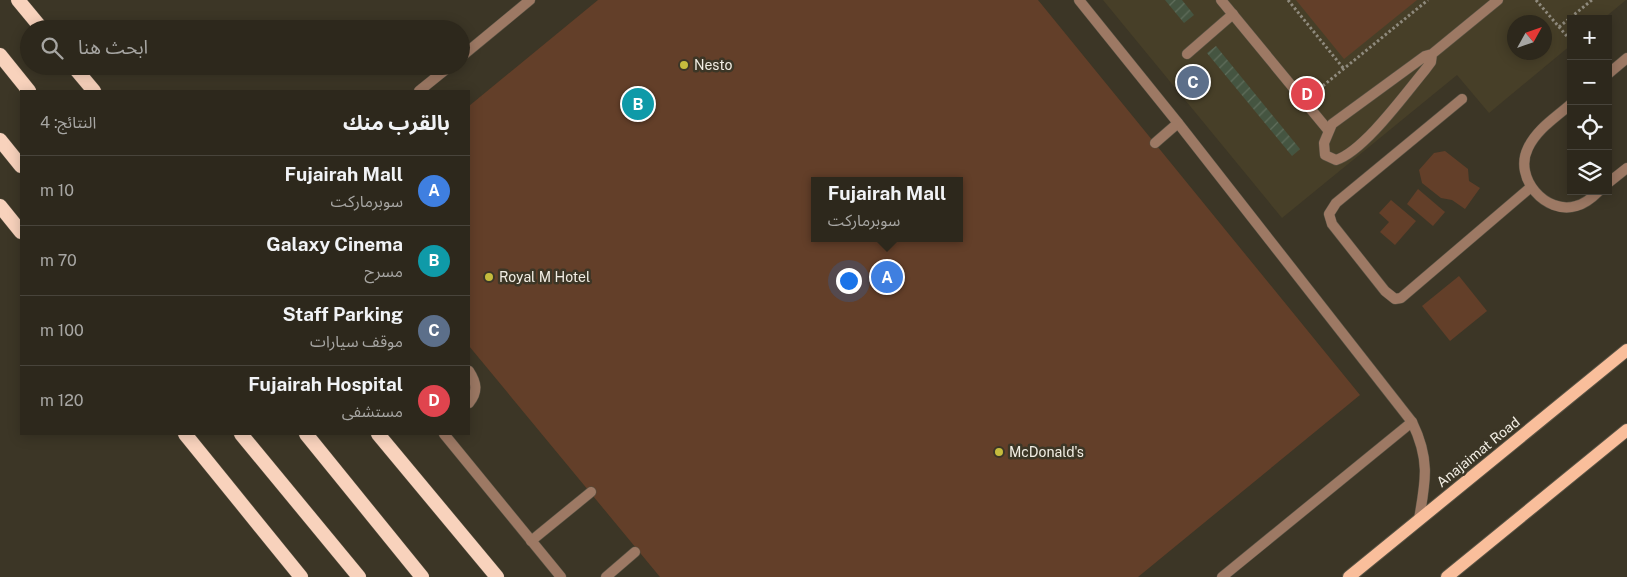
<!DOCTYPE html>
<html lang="ar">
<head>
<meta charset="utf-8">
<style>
  :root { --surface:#2d281c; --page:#353025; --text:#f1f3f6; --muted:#a7a6a3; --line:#48443b; --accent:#d6ab8b }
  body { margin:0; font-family:"Public Sans","Noto Sans Arabic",sans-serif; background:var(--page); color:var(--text); direction:rtl }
  .controls { position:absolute; right:15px; top:15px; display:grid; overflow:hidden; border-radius:0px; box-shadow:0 2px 12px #0003 }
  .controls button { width:45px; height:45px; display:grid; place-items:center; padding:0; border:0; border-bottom:1px solid var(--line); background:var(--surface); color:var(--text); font:25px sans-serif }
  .compass { position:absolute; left:1507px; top:15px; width:45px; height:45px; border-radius:50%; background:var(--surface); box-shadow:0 2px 12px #0003; rotate:50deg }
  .you { position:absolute; left:848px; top:280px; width:18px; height:18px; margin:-12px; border:4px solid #fff; border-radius:50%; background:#1a73e8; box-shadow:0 0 0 8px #1a73e833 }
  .badge { display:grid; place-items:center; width:32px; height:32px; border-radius:50%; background:var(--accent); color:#fff; font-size:16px; font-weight:700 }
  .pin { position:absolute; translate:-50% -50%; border:2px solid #fff; box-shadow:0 1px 5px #0006 }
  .popup { position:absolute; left:811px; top:177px; width:152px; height:65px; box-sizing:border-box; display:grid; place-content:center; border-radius:0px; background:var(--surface); filter:drop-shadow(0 1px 4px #0005); font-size:16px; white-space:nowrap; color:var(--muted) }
  .popup b { font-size:19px; color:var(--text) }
  .popup::after { content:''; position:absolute; left:50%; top:100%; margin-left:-10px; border:10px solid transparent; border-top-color:var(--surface) }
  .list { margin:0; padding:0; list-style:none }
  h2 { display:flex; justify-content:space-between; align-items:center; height:65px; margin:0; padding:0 20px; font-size:21px }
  h2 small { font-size:16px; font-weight:400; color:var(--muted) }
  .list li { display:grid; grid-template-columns:32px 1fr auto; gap:15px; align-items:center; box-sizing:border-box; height:70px; padding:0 20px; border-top:1px solid var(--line) }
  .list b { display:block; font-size:19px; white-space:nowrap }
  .list p { margin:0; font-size:16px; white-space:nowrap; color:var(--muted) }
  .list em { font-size:16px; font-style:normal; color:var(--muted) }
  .icon { flex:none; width:28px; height:28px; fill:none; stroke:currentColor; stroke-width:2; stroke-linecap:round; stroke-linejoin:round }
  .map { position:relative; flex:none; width:1627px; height:577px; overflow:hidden; direction:ltr }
  .search { position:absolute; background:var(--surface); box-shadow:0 2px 12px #0003; left:20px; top:20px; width:450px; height:55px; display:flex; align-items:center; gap:12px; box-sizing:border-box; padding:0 18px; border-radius:28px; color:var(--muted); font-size:19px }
  .panel { position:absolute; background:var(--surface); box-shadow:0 2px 12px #0003; left:20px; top:90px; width:450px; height:345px; border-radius:0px; direction:rtl }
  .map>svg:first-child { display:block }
</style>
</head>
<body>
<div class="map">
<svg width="1627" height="577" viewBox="0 0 1627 577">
  <defs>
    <pattern id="garden-furrows" width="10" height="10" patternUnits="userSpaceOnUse" patternTransform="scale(1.25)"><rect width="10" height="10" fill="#455541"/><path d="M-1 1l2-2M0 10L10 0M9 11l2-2" fill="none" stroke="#606e5c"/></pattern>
  </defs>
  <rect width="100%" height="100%" fill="#3c3626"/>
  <!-- built -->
  <path fill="#473f28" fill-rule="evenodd" d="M1103,0H1626L1603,19H1571V45L1489,113L1457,75L1282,218ZM1514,22H1544V52H1514Z"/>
  <!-- garden -->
  <g fill="url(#garden-furrows)">
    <path d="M1165,0H1182L1194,15L1184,23Z"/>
    <path d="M1216,46L1300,149L1292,156L1207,53Z"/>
  </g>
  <!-- building -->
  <g fill="#633f29" fill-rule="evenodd">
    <path d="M598,0H1038L1360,395L1138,577H660L469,346V106ZM814,181H960V238H814Z"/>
    <path d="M1296,0H1417L1344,59Z"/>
    <path d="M1445,151L1468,169L1469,181L1480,188L1465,209L1452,200L1441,198L1422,183L1419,170L1434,153Z"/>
    <path d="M1418,189L1445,212L1433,226L1407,204Z"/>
    <path d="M1391,200L1416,221L1395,245L1380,232L1389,222L1379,213Z"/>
    <path d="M1459,276L1487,311L1450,341L1422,306Z"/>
  </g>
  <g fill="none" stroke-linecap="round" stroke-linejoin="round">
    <!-- service casing -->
    <g stroke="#595344" stroke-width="11">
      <g id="service">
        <path d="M1079,0L1178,123L1412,422C1430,459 1426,480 1419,519"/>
        <path d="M1221,0L1328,130"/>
        <path d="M1187,54L1233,14"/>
        <path d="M1432,54L1431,62L1425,70C1405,94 1364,151 1336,160L1325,155L1324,143L1332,124L1425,56L1432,54L1498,0"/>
        <path d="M461,57L530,0"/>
        <path d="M1608,74L1627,58"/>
        <path d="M419,91L450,66"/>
        <path d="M1571,104C1555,118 1537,129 1528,148C1513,178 1546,215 1576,206C1585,204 1593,197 1599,191"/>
        <path d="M1155,143L1178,123"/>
        <path d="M1608,183L1627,168"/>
        <path d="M469,371C477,383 478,392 469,403"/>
        <path d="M444,434L561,577"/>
        <path d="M531,541L591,492"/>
        <path d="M606,577L635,552"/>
        <path d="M1222,577L1412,422"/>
      </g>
    </g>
    <!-- pedestrian casing -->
    <g stroke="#595344" stroke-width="11">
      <path id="pedestrian" d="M1462,99L1336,203L1329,214L1332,224L1385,291L1395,299L1401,298L1531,187"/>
    </g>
    <!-- primary casing -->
    <g stroke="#595344" stroke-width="14">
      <g id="primary">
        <path d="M1349,577L1627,350"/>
        <path d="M1447,577L1627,430"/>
      </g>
    </g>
    <!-- trunk casing -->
    <g stroke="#595344" stroke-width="15">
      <g id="trunk">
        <path d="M18,0L42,29"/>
        <path d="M0,55L29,91"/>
        <path d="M73,66L94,91"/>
        <path d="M0,140L21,166"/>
        <path d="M0,206L21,232"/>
        <path d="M185,434L301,577"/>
        <path d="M241,434L359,577"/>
        <path d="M306,434L422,577"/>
        <path d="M378,434L497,577"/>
      </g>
    </g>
    <!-- path -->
    <g stroke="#8f8a7d" stroke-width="3" stroke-dasharray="2.5 2.5" stroke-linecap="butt">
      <path d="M1288,0L1344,69"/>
      <path d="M1536,0L1571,41"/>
      <path d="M1559,27L1592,0"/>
      <path d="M1319,89L1428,0"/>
    </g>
    <!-- service -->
    <use href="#service" stroke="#9d7964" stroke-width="10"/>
    <!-- pedestrian -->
    <use href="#pedestrian" stroke="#9d7964" stroke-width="10"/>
    <!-- primary -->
    <use href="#primary" stroke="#f9be9b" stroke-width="12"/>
    <!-- trunk -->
    <use href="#trunk" stroke="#f8d2bc" stroke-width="14"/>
  </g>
  <!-- markers -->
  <g fill="#c5bc3d" stroke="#3c3626" stroke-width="2">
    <circle cx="684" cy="65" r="5"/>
    <circle cx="489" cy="277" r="5"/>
    <circle cx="999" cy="452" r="5"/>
  </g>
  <g text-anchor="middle" stroke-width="5" stroke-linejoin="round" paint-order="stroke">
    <!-- poi labels -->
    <g font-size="14" fill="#f2eee4" stroke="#3c3626" text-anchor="start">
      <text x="694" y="70">Nesto</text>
      <text x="499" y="282">Royal M Hotel</text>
      <text x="1009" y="457">McDonald's</text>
    </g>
    <!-- street labels -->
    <g font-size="14" fill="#f2eee4" stroke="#3c3626">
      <text transform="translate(1478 452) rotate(-39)" y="5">Anajaimat Road</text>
    </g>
  </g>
</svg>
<div class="controls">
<button>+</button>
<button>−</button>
<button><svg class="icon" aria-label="locate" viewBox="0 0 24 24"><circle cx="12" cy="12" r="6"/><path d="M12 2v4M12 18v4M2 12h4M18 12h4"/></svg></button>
<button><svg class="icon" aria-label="layers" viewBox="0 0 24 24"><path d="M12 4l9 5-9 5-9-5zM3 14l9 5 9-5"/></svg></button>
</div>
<svg class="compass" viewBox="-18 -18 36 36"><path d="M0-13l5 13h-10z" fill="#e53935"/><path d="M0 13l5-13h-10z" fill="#a7a6a3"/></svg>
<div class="you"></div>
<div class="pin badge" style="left:887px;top:277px;background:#3f7fe0">A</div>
<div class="popup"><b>Fujairah Mall</b>سوبرماركت</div>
<div class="pin badge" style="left:638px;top:104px;background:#0f9aa8">B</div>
<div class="pin badge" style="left:1193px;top:82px;background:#5c6f8a">C</div>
<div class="pin badge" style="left:1307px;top:94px;background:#e0444e">D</div>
<div class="search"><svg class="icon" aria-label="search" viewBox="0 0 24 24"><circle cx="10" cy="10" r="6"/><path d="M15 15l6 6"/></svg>ابحث هنا</div>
<section class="panel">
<h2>بالقرب منك<small>النتائج: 4</small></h2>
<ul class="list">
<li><span class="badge" style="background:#3f7fe0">A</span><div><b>Fujairah Mall</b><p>سوبرماركت</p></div><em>10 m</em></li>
<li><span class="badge" style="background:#0f9aa8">B</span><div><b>Galaxy Cinema</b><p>مسرح</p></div><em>70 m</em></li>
<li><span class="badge" style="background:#5c6f8a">C</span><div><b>Staff Parking</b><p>موقف سيارات</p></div><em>100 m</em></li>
<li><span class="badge" style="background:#e0444e">D</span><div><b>Fujairah Hospital</b><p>مستشفى</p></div><em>120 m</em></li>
</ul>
</section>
</div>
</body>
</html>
